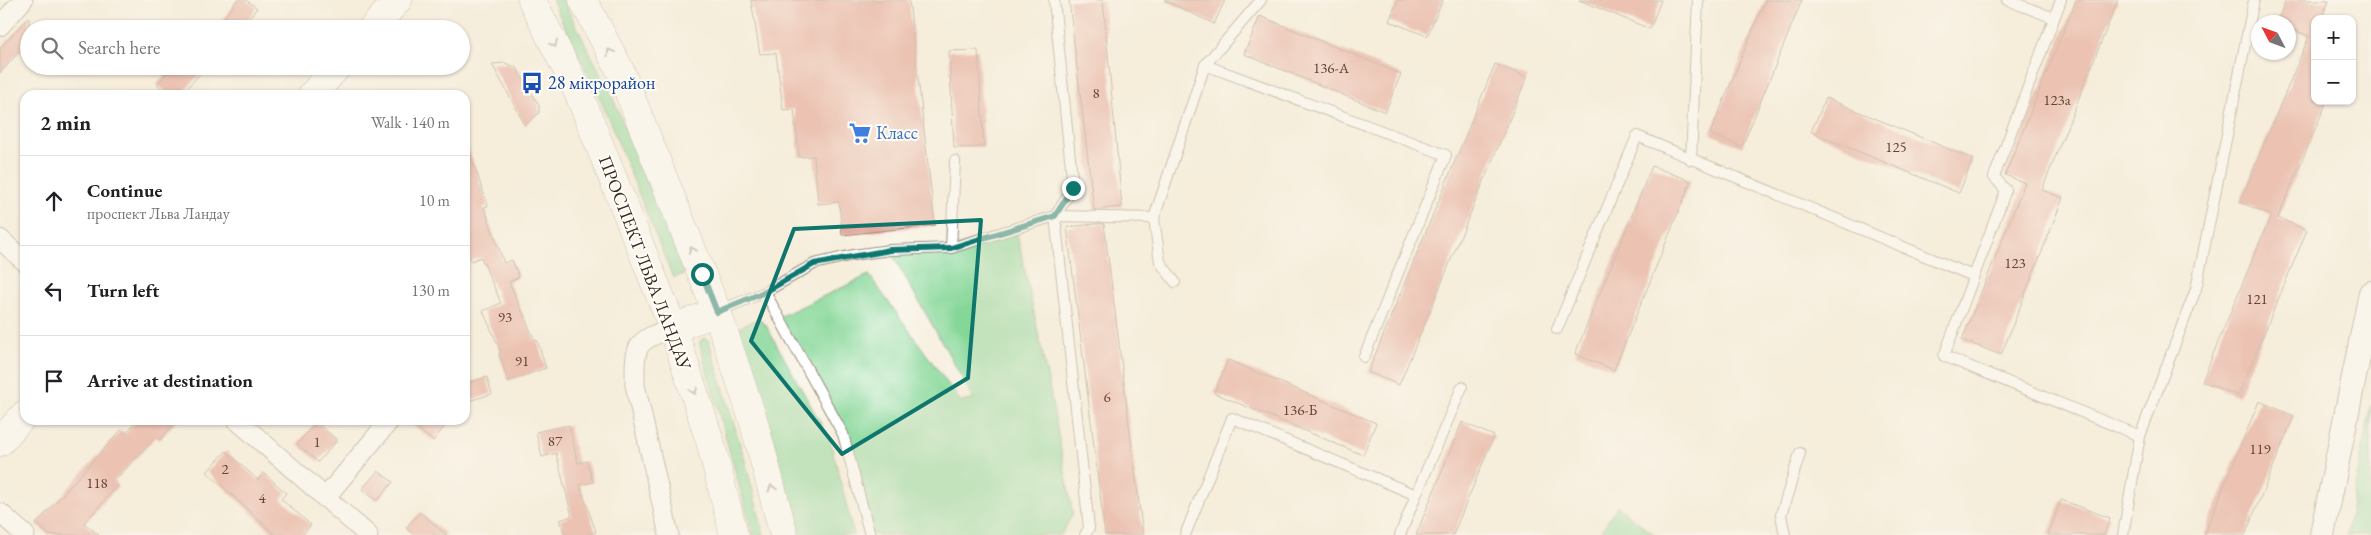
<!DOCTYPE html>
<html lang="en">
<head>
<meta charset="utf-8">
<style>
  :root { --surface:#fff; --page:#f6f6f6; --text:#202124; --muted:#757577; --line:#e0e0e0 }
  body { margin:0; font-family:"EB Garamond",serif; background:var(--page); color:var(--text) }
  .controls { position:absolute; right:15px; top:15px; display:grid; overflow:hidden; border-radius:10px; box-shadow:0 1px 4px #0004 }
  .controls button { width:45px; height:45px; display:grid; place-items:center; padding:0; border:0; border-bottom:1px solid var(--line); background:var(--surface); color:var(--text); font:25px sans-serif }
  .compass { position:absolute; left:2251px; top:15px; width:45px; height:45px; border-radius:50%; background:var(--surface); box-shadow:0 1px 4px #0004; rotate:311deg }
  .stop { position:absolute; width:15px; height:15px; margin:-11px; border:4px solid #0f766e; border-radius:50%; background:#fff }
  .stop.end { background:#0f766e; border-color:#fff; box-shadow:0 1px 5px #0008 }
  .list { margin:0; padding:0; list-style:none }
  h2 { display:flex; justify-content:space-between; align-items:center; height:65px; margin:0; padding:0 20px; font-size:21px }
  h2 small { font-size:16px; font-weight:400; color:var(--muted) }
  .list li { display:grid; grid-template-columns:32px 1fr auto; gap:15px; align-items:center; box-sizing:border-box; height:90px; padding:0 20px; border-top:1px solid var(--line) }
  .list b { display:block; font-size:19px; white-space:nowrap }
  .list p { margin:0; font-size:16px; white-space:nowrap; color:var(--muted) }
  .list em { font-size:16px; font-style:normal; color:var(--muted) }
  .icon { flex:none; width:28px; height:28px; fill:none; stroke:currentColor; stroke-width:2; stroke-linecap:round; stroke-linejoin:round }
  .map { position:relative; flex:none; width:2371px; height:535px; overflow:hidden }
  .search { position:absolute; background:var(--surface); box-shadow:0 1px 4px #0004; left:20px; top:20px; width:450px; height:55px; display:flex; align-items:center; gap:12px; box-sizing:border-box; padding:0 18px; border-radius:28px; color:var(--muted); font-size:19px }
  .panel { position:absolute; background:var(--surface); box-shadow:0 1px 4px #0004; left:20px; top:90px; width:450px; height:335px; border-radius:15px }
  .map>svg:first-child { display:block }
</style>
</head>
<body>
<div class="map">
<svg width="2371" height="535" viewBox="0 0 2371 535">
  <rect width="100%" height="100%" fill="#fdfcf7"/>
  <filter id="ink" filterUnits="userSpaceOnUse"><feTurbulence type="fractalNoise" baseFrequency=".02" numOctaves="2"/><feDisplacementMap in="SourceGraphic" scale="10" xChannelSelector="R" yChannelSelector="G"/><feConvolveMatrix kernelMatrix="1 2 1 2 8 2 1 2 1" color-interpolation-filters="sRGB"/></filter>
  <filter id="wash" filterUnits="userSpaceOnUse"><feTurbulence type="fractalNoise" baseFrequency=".0096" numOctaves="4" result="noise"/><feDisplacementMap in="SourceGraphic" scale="20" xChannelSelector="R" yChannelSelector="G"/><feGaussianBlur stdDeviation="1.12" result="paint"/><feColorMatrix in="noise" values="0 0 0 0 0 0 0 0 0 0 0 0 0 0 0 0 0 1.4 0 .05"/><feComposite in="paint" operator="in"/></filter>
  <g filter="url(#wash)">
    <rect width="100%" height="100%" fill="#f6edda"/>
    <!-- green -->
    <g fill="#85d798" stroke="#60805b">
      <path d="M552,0H563L612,96L685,274L673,278L602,103Z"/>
      <path d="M1016,228L1048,380L1073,514L1061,535H870L843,433L779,317L869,275L961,402L974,399L890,250L951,248Z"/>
      <path d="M758,319L765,324L830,440L854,535H793L772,434L736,331L745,324Z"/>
      <path d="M704,338L709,341L746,464L764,535H753L699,342Z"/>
      <path d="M2371,405V535H2346Z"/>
      <path d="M1617,506L1655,535H1599Z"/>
    </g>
    <g id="blocks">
      <!-- building -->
      <g fill="#df9082">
        <path d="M237,0H246L257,8L241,29H215Z"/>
        <path d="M751,0H909L935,225L842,235L839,202L818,204L814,156L799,157L794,109L783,110L776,53L760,54Z"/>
        <path d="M1069,0H1103L1122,207L1094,210Z"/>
        <path d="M1164,0H1225L1214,24Z"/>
        <path d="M1398,0H1443L1427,36L1389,21Z"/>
        <path d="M1579,0H1661L1650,29Z"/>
        <path d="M1765,0H1802L1742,147L1710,134Z"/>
        <path d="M2076,0H2118L2042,190L2063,198L2001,355L1962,340L2025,183L2005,175Z"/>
        <path d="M2286,0H2329L2321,19H2315V101H2327L2278,218L2307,230L2238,396L2202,381L2271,215L2240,202L2309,36L2288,28V22H2277Z"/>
        <path d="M1260,16L1401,74L1385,112L1244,54Z"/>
        <path d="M29,17V41L0,73V48Z"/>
        <path d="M978,50L984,147L954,148L949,51Z"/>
        <path d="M505,63L516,67L539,105V113L525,125L492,64Z"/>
        <path d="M1495,64L1527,77L1399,385L1368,372Z"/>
        <path d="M173,66H207L181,95H169L157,84Z"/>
        <path d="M1826,98L1973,159L1959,193L1811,132Z"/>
        <path d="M465,147H468L488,206L484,207L504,263L512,260L519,277L509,282L535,341L537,340L546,368L508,381L499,353L501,352L483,311L501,303L481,257L471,261L465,243Z"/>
        <path d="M1652,166L1691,181L1614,370L1575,354Z"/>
        <path d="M1095,224H1104L1143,535H1105L1067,227Z"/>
        <path d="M1228,360L1376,423L1363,455L1214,393Z"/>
        <path d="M487,377L492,394L465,402V384Z"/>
        <path d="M2259,401L2294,416L2245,535H2204Z"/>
        <path d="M137,420H177L160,440L156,437L114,481L118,486L84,523L99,535H49L36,524L121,430L125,434Z"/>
        <path d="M406,420H450L433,441Z"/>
        <path d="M316,422L337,440L318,462L297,444Z"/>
        <path d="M1462,422L1494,436L1453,535H1416Z"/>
        <path d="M569,425L578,463L587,461L593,482L580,485L596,532L586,535H565L560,520L572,516L556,453L542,457L536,432Z"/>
        <path d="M226,451L258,480L264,473L286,493L281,499L311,525L302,535H275L207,472Z"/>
        <path d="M378,471L393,482L377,501L362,489Z"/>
        <path d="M2061,500L2110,518L2104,535H2048Z"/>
        <path d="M420,512L447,535H414L406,528Z"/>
      </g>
    </g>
  </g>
  <g filter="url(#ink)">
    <use href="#blocks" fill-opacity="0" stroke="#988c7c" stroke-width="1"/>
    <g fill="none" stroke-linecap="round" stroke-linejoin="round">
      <!-- service casing -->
      <g stroke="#988c7c" stroke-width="12">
        <g id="service">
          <path d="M1054,0L1073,188L1055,216L1089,528L1085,535"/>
          <path d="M2007,0L2054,18"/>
          <path d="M2061,0L1994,177L2006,190L1944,356L2140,436"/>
          <path d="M1205,65L1261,0"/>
          <path d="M1691,160L1698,0"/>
          <path d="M1154,218L1160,262L1175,282"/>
          <path d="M951,248L955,161"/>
          <path d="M765,292L814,264L853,255L890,250L951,248L1055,216L1154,218L1205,65L1446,155L1364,357"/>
          <path d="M718,311L765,292L843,434L870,535"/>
          <path d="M1557,329L1637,136L1973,276"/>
          <path d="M1416,495L1462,387"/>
          <path d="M1185,535L1232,418L1416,495L1400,535"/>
          <path d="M1785,535L1781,515L1800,453"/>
          <path d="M2123,535L2140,436L2196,289L2254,0"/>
        </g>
      </g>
      <!-- minor casing -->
      <g stroke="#988c7c" stroke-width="21">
        <g id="minor">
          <path d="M0,26L23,0"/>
          <path d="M0,239L25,262"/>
          <path d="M237,420L368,535"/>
          <path d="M325,498L390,420"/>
          <path d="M0,513L25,535"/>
          <path d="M669,535L635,385C635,346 633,341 673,328"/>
        </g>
      </g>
      <!-- tertiary casing -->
      <g stroke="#988c7c" stroke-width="26">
        <path id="tertiary" d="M2322,535L2371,293"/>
      </g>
      <!-- primary casing -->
      <g stroke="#988c7c" stroke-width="29">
        <g id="primary">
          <path d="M532,0L579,94L673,328L710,441L734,535"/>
          <path d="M583,0L620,70L717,312L753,419L784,535"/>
          <path d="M372,29L398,0"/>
          <path d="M312,95L338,66"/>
          <path d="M673,328L717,312"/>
          <path d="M0,442L25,414"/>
        </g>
      </g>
      <!-- service -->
      <use href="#service" stroke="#fff" stroke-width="10"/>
      <!-- minor -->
      <use href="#minor" stroke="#fff" stroke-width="19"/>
      <!-- tertiary -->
      <use href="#tertiary" stroke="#fff" stroke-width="24"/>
      <!-- primary -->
      <use href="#primary" stroke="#fff" stroke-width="28"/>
    </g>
    <!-- one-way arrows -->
    <defs><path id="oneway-chevron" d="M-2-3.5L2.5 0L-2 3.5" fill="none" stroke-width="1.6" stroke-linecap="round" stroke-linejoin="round" transform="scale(1.25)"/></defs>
    <g stroke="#a79f9a">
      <use href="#oneway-chevron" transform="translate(554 44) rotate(64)"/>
      <use href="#oneway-chevron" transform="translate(610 52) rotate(-118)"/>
      <use href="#oneway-chevron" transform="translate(692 250) rotate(-112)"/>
      <use href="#oneway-chevron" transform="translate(694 391) rotate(71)"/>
      <use href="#oneway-chevron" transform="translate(772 488) rotate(-105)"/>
    </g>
  </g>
  <g fill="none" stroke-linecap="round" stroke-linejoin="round" filter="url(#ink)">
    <!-- route -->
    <path stroke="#0f766e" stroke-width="6" d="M702,274L717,312L765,292L814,264L890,250L951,248L1055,216L1073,188"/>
  </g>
  <!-- marked area -->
  <path d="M0 0H2371V535H0ZM981,220L968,378L842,454L751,341L794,229Z" fill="#f6edda" fill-opacity=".55" fill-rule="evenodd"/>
  <path fill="none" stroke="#0f766e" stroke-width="4" stroke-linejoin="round" d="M981,220L968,378L842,454L751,341L794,229Z"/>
  <!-- icons -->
  <defs>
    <g id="bus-bare" transform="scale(1.725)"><path d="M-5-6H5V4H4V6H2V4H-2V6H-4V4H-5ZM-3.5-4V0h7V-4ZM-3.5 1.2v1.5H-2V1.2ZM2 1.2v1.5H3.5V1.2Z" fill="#1a4fb4" stroke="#fdfcf7" stroke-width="2.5" paint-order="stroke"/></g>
    <g id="supermarket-bare" transform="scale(1.725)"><path d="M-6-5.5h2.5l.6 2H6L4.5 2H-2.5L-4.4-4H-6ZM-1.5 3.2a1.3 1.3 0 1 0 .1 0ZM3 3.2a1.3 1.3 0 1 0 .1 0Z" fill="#3f7fe0" stroke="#fdfcf7" stroke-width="2.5" paint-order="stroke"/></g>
  </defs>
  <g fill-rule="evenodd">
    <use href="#bus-bare" x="532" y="83"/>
    <use href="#supermarket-bare" x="860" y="133"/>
  </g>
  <g text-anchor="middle" stroke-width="4" stroke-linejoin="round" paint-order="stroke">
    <!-- number labels -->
    <g font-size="15" fill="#644437">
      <text x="1331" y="73">136-А</text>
      <text x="1096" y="98">8</text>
      <text x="2057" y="105">123а</text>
      <text x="1896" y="152">125</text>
      <text x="2015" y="268">123</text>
      <text x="2257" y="304">121</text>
      <text x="505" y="322">93</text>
      <text x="522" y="366">91</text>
      <text x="1107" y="402">6</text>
      <text x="1300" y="415">136-Б</text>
      <text x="555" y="446">87</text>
      <text x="317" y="447">1</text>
      <text x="2260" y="454">119</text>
      <text x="225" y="474">2</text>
      <text x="97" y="488">118</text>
      <text x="262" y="503">4</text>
    </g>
    <!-- transit labels -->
    <g font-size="18" fill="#164399" stroke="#fdfcf7" text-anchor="start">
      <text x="548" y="89">28 мікрорайон</text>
    </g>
    <!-- shop labels -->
    <g font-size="18" fill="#366cbe" stroke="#fdfcf7" text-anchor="start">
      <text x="876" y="139">Класс</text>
    </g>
    <!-- street labels -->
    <g font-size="18" fill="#3b2a1e" stroke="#fdfcf7">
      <text transform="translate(645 263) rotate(69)" y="6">ПРОСПЕКТ ЛЬВА ЛАНДАУ</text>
    </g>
  </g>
</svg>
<div class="controls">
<button>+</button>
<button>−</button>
</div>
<svg class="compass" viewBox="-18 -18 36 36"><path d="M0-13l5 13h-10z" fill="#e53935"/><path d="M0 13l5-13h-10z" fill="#757577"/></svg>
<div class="stop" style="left:702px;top:274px"></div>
<div class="stop end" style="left:1073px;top:188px"></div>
<div class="search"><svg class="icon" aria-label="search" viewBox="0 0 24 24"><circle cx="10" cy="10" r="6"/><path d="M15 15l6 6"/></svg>Search here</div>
<section class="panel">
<h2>2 min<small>Walk · 140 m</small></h2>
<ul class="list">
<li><svg class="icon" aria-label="ahead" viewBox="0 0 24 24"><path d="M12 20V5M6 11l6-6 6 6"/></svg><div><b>Continue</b><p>проспект Льва Ландау</p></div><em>10 m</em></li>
<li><svg class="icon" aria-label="left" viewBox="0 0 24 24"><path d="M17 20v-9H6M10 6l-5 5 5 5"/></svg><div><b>Turn left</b></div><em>130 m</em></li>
<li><svg class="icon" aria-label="arrive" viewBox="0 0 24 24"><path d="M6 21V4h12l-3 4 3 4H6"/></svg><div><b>Arrive at destination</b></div></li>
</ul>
</section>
</div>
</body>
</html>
